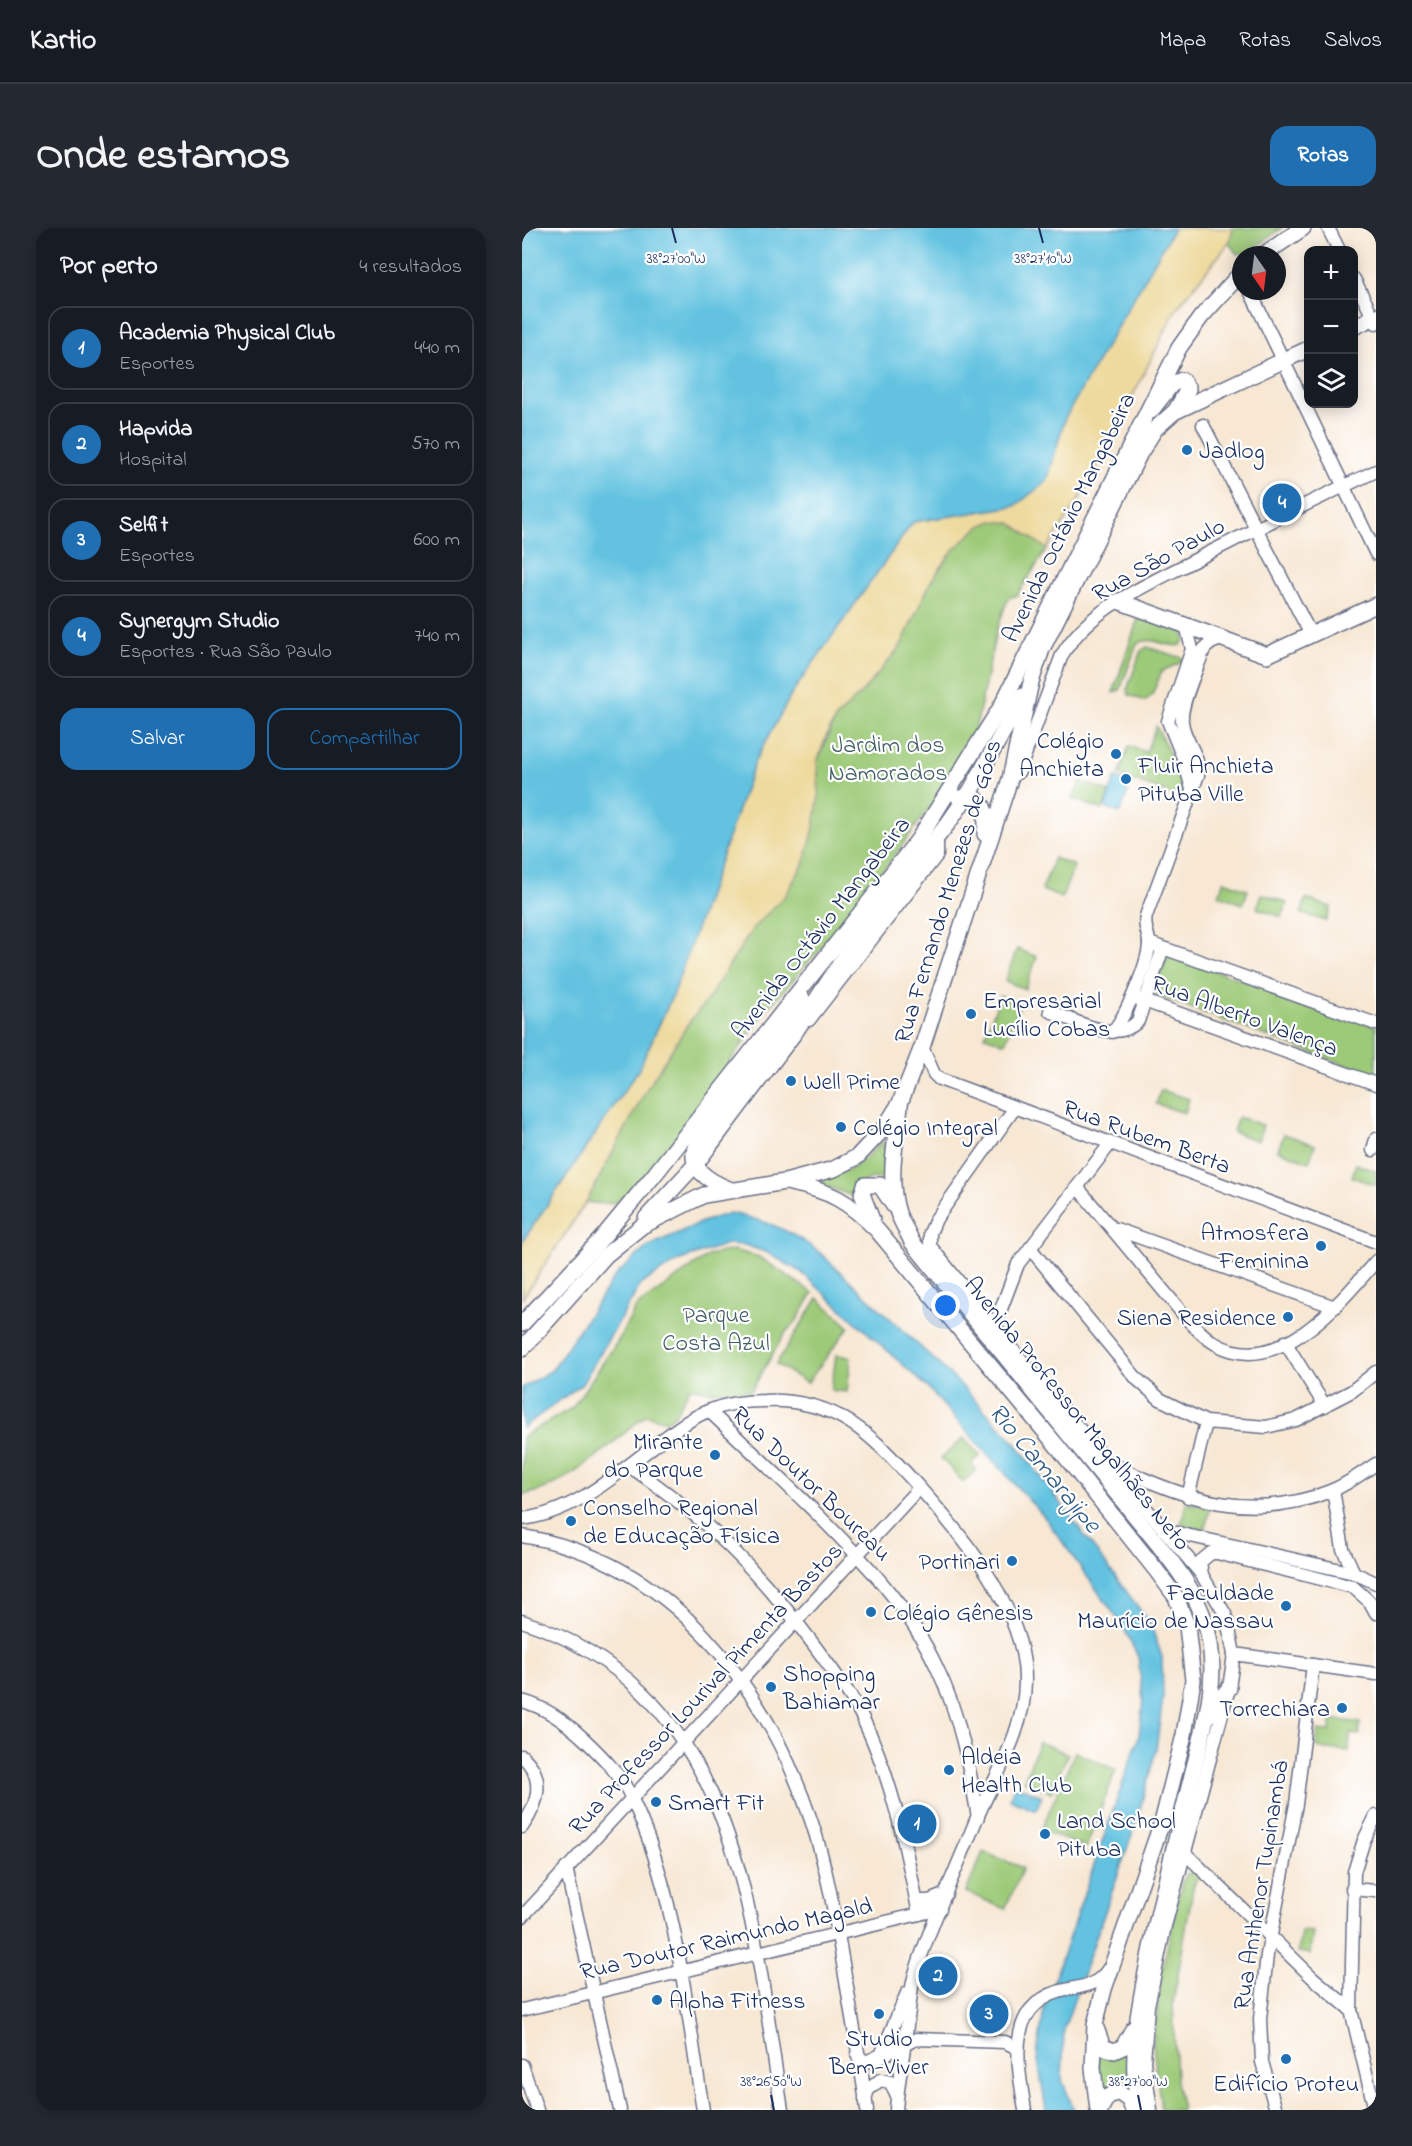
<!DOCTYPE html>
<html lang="pt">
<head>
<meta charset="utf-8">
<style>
  :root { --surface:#171b24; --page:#242831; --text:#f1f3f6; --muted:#9ea1a6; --line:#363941; --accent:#1f6fb2 }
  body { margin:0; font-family:"Indie Flower",sans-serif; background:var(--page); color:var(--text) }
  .controls { position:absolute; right:18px; top:18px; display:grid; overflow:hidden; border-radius:12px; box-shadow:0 3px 15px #0003 }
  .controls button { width:54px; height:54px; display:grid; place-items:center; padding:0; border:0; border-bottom:2px solid var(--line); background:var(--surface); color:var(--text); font:30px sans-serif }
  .compass { position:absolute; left:710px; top:18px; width:54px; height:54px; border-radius:50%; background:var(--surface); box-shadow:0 3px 15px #0003; rotate:166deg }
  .you { position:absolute; left:424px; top:1078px; width:21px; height:21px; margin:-15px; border:4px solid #fff; border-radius:50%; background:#1a73e8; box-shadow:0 0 0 9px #1a73e833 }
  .badge { display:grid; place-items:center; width:39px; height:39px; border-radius:50%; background:var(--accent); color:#fff; font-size:20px; font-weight:700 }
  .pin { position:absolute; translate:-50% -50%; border:3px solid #fff; box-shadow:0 2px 6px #0006 }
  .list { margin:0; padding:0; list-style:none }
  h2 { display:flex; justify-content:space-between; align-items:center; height:78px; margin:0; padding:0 24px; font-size:26px }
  h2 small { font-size:20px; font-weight:400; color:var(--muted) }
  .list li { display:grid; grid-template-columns:39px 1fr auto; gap:18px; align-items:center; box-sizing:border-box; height:84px; margin:0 12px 12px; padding:0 12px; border:2px solid var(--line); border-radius:18px }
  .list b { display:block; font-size:22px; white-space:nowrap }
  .list p { margin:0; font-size:20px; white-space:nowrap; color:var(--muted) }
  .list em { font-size:20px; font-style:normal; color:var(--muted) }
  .actions { display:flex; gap:12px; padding:18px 24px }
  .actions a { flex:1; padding:14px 0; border:2px solid var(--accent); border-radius:18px; text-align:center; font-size:21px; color:var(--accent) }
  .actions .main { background:var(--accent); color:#fff }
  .icon { flex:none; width:33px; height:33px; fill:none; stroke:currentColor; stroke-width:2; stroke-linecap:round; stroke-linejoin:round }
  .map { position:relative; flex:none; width:854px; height:1882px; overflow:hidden; border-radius:18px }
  header { display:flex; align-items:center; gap:36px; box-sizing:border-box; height:84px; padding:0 30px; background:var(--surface); border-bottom:2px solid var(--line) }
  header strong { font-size:28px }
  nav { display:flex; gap:33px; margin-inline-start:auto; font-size:21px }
  .intro { display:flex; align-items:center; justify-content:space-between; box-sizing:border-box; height:144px; padding:0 36px }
  h1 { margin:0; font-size:42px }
  .button { padding:15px 27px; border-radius:18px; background:var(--accent); color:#fff; font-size:21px; font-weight:700 }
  main { display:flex; gap:36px; padding:0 36px }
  aside { flex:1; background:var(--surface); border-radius:18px; box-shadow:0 3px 15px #0003 }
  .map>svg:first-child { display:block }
</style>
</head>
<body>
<header>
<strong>Kartio</strong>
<nav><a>Mapa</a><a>Rotas</a><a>Salvos</a></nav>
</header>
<div class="intro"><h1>Onde estamos</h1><a class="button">Rotas</a></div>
<main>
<aside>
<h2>Por perto<small>4 resultados</small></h2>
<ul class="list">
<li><span class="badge">1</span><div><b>Academia Physical Club</b><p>Esportes</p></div><em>440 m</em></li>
<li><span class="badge">2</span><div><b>Hapvida</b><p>Hospital</p></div><em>570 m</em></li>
<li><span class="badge">3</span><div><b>Selfit</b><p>Esportes</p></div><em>600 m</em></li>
<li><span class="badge">4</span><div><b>Synergym Studio</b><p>Esportes · Rua São Paulo</p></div><em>740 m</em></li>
</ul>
<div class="actions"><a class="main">Salvar</a><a>Compartilhar</a></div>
</aside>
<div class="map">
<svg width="854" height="1882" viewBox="0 0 854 1882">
  <rect width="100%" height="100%" fill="#fff"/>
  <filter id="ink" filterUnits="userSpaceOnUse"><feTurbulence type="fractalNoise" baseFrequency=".0167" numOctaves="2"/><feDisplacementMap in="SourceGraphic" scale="12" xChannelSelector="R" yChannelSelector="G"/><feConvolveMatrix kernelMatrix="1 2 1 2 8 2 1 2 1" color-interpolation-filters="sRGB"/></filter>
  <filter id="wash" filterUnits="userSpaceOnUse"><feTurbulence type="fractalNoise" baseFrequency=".008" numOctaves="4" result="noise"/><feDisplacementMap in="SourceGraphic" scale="24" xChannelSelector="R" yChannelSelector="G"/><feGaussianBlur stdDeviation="1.35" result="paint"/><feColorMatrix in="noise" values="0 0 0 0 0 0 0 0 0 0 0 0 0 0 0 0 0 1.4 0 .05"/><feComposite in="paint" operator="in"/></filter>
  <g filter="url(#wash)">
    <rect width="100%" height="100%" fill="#f7e7d3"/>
    <!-- green -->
    <g fill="#9dca78" stroke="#5c7c6b" stroke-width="1.5">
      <path d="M711,0H760L725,25L715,26L707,15Z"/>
      <path d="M471,293L489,295L525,321L495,367L486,370L474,404L453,504L428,552L331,684L247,779L119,958C101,976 89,978 64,974L127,857L168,793L186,771L231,700L263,668L282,635L297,567L295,534L314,490L342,462L378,419L409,353L431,322L458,298Z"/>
      <path d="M617,388L661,404L663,410L659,417C642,421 632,406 615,416L598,462L591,465Z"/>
      <path d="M625,419L661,430L662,433L640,443L630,467L623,473L607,467L605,462L619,423Z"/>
      <path d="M634,498L661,552L656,569L597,547L607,518L624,524Z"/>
      <path d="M558,553L587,564L581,582L551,571Z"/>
      <path d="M532,630L552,638L540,670L520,662Z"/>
      <path d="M702,653L726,662L721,676L697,667Z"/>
      <path d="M740,666L765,675L760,689L735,680Z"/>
      <path d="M784,671L809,679L804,693L779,685Z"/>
      <path d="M495,721L515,729L503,761L483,753Z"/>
      <path d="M645,726L854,798V848L633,767L632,763Z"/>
      <path d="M478,768L499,775L483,815L463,808Z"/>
      <path d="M639,862L667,871L663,885L634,876Z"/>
      <path d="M716,889L741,897L736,913L711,904Z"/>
      <path d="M762,906L793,917L787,934L756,922Z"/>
      <path d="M363,912L362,951C346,948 336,953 332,969L293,954L333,939Z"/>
      <path d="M834,936L854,943V957L830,949Z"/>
      <path d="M211,1022L237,1029L291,1065L275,1092L263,1105L229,1163H188L168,1159L153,1187L145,1193L124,1187C89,1215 46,1260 0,1267V1209L50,1180L96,1113L114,1079L187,1027Z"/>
      <path d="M296,1070L327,1099L285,1155L254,1136Z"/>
      <path d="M314,1127L329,1129L325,1164L309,1162Z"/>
      <path d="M442,1210L458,1228L449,1236L454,1242L441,1254L419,1230Z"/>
      <path d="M664,1275L688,1279L683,1302L659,1297Z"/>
      <path d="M809,1491L838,1495L837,1507L828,1506L827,1523L795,1520L796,1502L808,1503Z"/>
      <path d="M517,1514L546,1526L529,1564L502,1553Z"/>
      <path d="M553,1524L594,1542L564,1620L519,1602Z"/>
      <path d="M461,1624L501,1640L483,1681L444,1664Z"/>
      <path d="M677,1644L671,1660L651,1775L654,1853L660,1882H639L631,1817L638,1751L660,1654L665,1646Z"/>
      <path d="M779,1703L791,1704L788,1726L776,1724Z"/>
      <path d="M575,1821H606L609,1858L592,1855L578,1861Z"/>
    </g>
    <!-- sand -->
    <path fill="#eeda9e" stroke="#84847e" stroke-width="1.5" d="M652,0H711L707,15L654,81L566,258L525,321L489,295L471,293L458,298L431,322L409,353L378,419L342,462L314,490L305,506L295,534L297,567L291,604L282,635L275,647L263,668L231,700L186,771L168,793L127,857L64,974L0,1071V1014L117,841L152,764L233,533L272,462L391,294L493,278L525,253L543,190Z"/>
    <!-- water -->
    <g fill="#62c2e0" stroke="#3e789f" stroke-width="1.5">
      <path d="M0,0H652L543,190L525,253L493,278L391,294L272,462L233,533L152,764L117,841L0,1014Z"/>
      <path d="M593,550L609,555L598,585L583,579Z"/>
      <path d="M208,985C245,993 267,1001 297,1024L437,1155L496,1218L628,1395L640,1429L641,1469L634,1522L615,1592L542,1801L540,1852L552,1882H524L515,1826L522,1781L617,1508L621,1471L616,1429L600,1397L524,1291L404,1158L279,1044L246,1025L223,1017L205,1016L158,1032L119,1056L60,1156L0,1200V1160L30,1142L93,1048L125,1019L180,994Z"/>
      <path d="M492,1557L520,1568L514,1582L488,1571Z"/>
    </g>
  </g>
  <g filter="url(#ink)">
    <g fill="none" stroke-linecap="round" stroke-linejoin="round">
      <!-- minor casing -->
      <g stroke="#686f87" stroke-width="15">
        <g id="minor">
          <path d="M806,0L817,22"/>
          <path d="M832,51L854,95"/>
          <path d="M728,63L854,326"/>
          <path d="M681,197L789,407"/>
          <path d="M664,397L670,421L646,493L662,532L670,561"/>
          <path d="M489,550L497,543L540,427C569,378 628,356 677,330C735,300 794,271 854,243"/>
          <path d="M627,715L854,796"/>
          <path d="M611,769L854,856"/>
          <path d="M528,783C553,792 594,817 616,793L641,720"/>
          <path d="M287,792L415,627V610"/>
          <path d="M590,804C603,791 627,734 627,715C627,705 621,699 624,688L676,547C679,527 661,512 660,493C658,476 676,439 682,421L689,415L701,410"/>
          <path d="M400,819L412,846L417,851L854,1014"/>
          <path d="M492,881L414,991L408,1005V1018L502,1135L680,1347L703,1386L708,1406L712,1426L707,1460L643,1698L626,1778L622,1834L629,1882"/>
          <path d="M851,922L854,911"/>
          <path d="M556,960L666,1092C675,1101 683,1110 694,1116C756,1151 819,1074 854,1033"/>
          <path d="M594,1001L813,1079"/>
          <path d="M508,1020L615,1151L638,1171L684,1194L744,1199L774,1192L830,1163L854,1144"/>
          <path d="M473,1097L496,1036L588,916"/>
          <path d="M763,1114L803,1178"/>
          <path d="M187,1183C221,1215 255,1247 289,1280C338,1329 386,1376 415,1440C438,1487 447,1538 456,1589"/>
          <path d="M590,1236C662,1272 731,1295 811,1262C826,1256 840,1245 854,1236"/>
          <path d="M107,1238C184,1289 237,1343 292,1417C310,1442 329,1465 342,1493C371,1553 384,1621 397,1686"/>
          <path d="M811,1262L821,1321L832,1345"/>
          <path d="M666,1269L684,1194"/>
          <path d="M0,1291C51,1285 94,1247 133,1217C150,1205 166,1191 186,1183C203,1176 224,1173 242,1173C315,1170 349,1206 395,1257C439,1306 504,1382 503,1453C503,1503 473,1547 454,1592C434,1643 409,1694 393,1746C388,1762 388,1780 385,1797C382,1825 376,1853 374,1882"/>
          <path d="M642,1302L832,1345L854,1355"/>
          <path d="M0,1308C149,1332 243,1457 289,1592C308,1648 316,1708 326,1765C332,1804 340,1843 345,1882"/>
          <path d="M680,1347L678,1334L689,1325H695L831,1359L848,1374L854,1385"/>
          <path d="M0,1393C219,1466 229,1688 260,1882"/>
          <path d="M712,1426L854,1446"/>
          <path d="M0,1473C23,1479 44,1494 62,1511C80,1528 100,1548 110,1571C155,1667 164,1779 181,1882"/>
          <path d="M0,1528C24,1549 17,1575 0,1599"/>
          <path d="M663,1625L790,1749L829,1782"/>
          <path d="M44,1640L98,1882"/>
          <path d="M830,1661L854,1663"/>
          <path d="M395,1673H407L424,1666"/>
          <path d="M0,1689L397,1260"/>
          <path d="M0,1782L418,1681"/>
          <path d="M336,1828L344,1834L359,1827L385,1765"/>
          <path d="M356,1830L394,1811L483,1814L495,1820"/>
          <path d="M0,1837L15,1882"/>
          <path d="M343,1871L346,1862L358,1852L368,1854L375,1867"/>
          <path d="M503,1882C495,1832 482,1773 548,1761C565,1758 577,1756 587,1740"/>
          <path d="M754,1882L740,1834L738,1791L745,1727L774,1576L791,1437"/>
          <path d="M853,1882L829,1782L832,1644L842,1612L854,1588"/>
        </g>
      </g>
      <!-- major casing -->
      <g stroke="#686f87" stroke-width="18">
        <g id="major">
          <path d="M741,27L781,0"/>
          <path d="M832,99L854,88"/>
          <path d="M629,183L650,156L660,152L666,161L654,182"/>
          <path d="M596,373L745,427L854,377"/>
          <path d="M437,570C463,565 466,585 463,606"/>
          <path d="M378,878C374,912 365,951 376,985C380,995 386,1005 390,1014L636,1316C655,1340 674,1365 683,1394C700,1447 682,1499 669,1551C655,1607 641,1663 629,1720C618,1773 606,1827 617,1882"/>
          <path d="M268,955C309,963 326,973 355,1002L535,1218L634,1342L654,1369L665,1398L671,1452L662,1507L641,1591L582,1761L573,1797L571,1840L576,1882"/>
          <path d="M207,961C187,953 165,941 174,916L266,796L280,770"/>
          <path d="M124,990L173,937L273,804L330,718L427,594L449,562L501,468"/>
          <path d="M350,992L340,966L343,957H358L372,978"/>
          <path d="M0,1096L80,1010L133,946L396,612L479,479L657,120L679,89L719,45"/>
          <path d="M0,1121L84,1027L120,998L182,967L263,954L312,941L335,929L363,899L378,875L400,819L488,551L509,454L520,421L618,225L633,201L652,184L786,121"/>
          <path d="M688,1486L707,1460"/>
          <path d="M574,1800L581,1819L592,1823L601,1819L611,1801"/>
          <path d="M578,1882L585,1869L596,1864L607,1872L611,1882"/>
        </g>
      </g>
      <!-- minor -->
      <use href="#minor" stroke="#fff" stroke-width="12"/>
      <!-- major -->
      <use href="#major" stroke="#fff" stroke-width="15"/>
    </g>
  </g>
  <!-- ticks -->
  <path fill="none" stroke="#1b2f5e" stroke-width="2" d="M150,0L154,15M517,0L521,15M249,1867L252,1882M616,1867L619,1882"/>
  <!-- markers -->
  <g fill="#1f6fb2" stroke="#fff" stroke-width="2">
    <circle cx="665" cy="222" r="6"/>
    <circle cx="594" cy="526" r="6"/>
    <circle cx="604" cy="551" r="6"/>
    <circle cx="449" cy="786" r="6"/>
    <circle cx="269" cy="853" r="6"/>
    <circle cx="319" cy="899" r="6"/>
    <circle cx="799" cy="1018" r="6"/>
    <circle cx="766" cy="1089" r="6"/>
    <circle cx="193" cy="1227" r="6"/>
    <circle cx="49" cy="1293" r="6"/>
    <circle cx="490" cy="1333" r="6"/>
    <circle cx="764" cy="1378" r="6"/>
    <circle cx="349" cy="1384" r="6"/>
    <circle cx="249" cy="1459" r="6"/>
    <circle cx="820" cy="1480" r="6"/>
    <circle cx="427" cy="1542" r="6"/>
    <circle cx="134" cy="1574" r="6"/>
    <circle cx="523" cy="1606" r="6"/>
    <circle cx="135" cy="1772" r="6"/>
    <circle cx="357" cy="1786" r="6"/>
    <circle cx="764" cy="1831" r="6"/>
  </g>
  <g text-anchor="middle" stroke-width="4.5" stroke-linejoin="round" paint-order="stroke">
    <!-- poi labels -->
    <g font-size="24" fill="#1b2f5e" stroke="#fff" text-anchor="start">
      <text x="677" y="230">Jadlog</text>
      <text x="582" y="520" text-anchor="end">Colégio<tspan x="582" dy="28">Anchieta</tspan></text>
      <text x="616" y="545">Fluir Anchieta<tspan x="616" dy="28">Pituba Ville</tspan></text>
      <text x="461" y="780">Empresarial<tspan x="461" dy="28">Lucílio Cobas</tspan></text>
      <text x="281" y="861">Well Prime</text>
      <text x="331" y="907">Colégio Integral</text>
      <text x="787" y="1012" text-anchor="end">Atmosfera<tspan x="787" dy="28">Feminina</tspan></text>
      <text x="754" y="1097" text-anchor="end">Siena Residence</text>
      <text x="181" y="1221" text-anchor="end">Mirante<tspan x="181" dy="28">do Parque</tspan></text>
      <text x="61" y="1287">Conselho Regional<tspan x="61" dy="28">de Educação Física</tspan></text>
      <text x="478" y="1341" text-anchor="end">Portinari</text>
      <text x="752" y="1372" text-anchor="end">Faculdade<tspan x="752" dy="28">Maurício de Nassau</tspan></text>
      <text x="361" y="1392">Colégio Gênesis</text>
      <text x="261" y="1453">Shopping<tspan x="261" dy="28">Bahiamar</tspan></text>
      <text x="808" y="1488" text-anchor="end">Torrechiara</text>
      <text x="439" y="1536">Aldeia<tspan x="439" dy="28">Health Club</tspan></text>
      <text x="146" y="1582">Smart Fit</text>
      <text x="535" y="1600">Land School<tspan x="535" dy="28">Pituba</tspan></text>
      <text x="147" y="1780">Alpha Fitness</text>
      <text x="357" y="1818" text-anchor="middle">Studio<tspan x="357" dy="28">Bem-Viver</tspan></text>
      <text x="764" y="1863" text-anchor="middle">Edifício Proteu</text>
    </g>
    <!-- street labels -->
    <g font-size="24" fill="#1b2f5e" stroke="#fff">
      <text transform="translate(546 289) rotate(-64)" y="8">Avenida Octávio Mangabeira</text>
      <text transform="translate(636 331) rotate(-29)" y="8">Rua São Paulo</text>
      <text transform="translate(425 663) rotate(-73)" y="8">Rua Fernando Menezes de Góes</text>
      <text transform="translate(298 699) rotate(-52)" y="8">Avenida Octávio Mangabeira</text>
      <text transform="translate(723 787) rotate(20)" y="8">Rua Alberto Valença</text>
      <text transform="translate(625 908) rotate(20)" y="8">Rua Rubem Berta</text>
      <text transform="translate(556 1185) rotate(51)" y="8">Avenida Professor Magalhães Neto</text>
      <text transform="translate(290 1255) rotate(44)" y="8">Rua Doutor Boureau</text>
      <text transform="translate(183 1460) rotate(-47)" y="8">Rua Professor Lourival Pimenta Bastos</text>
      <text transform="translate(738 1657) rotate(-81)" y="8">Rua Anthenor Tupinambá</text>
      <text transform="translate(204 1710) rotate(-13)" y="8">Rua Doutor Raimundo Magald</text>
    </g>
    <!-- park labels -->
    <g font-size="24" fill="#425e66" stroke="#fff">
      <text x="366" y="524">Jardim dos<tspan x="366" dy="28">Namorados</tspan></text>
      <text x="194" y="1094">Parque<tspan x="194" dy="28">Costa Azul</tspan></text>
    </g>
    <!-- water labels -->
    <g font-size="26" font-style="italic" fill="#305b85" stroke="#fff">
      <text transform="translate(524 1239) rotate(50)" y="9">Rio Camarajipe</text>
    </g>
  </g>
  <g font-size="15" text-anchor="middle" fill="#1b2f5e" stroke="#fff" stroke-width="4.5" stroke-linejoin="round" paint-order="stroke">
    <text x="154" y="35">38°27'00"W</text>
    <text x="521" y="35">38°27'10"W</text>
    <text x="249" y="1858">38°26'50"W</text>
    <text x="616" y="1858">38°27'00"W</text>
  </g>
</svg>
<div class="controls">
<button>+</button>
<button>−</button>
<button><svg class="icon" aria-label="layers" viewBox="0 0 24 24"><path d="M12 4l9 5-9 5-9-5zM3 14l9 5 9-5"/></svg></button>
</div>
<svg class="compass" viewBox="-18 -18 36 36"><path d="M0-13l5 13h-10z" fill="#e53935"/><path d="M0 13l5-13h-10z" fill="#9ea1a6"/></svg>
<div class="you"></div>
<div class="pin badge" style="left:395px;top:1596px">1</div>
<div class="pin badge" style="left:416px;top:1748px">2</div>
<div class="pin badge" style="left:467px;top:1786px">3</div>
<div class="pin badge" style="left:760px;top:275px">4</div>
</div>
</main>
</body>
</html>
